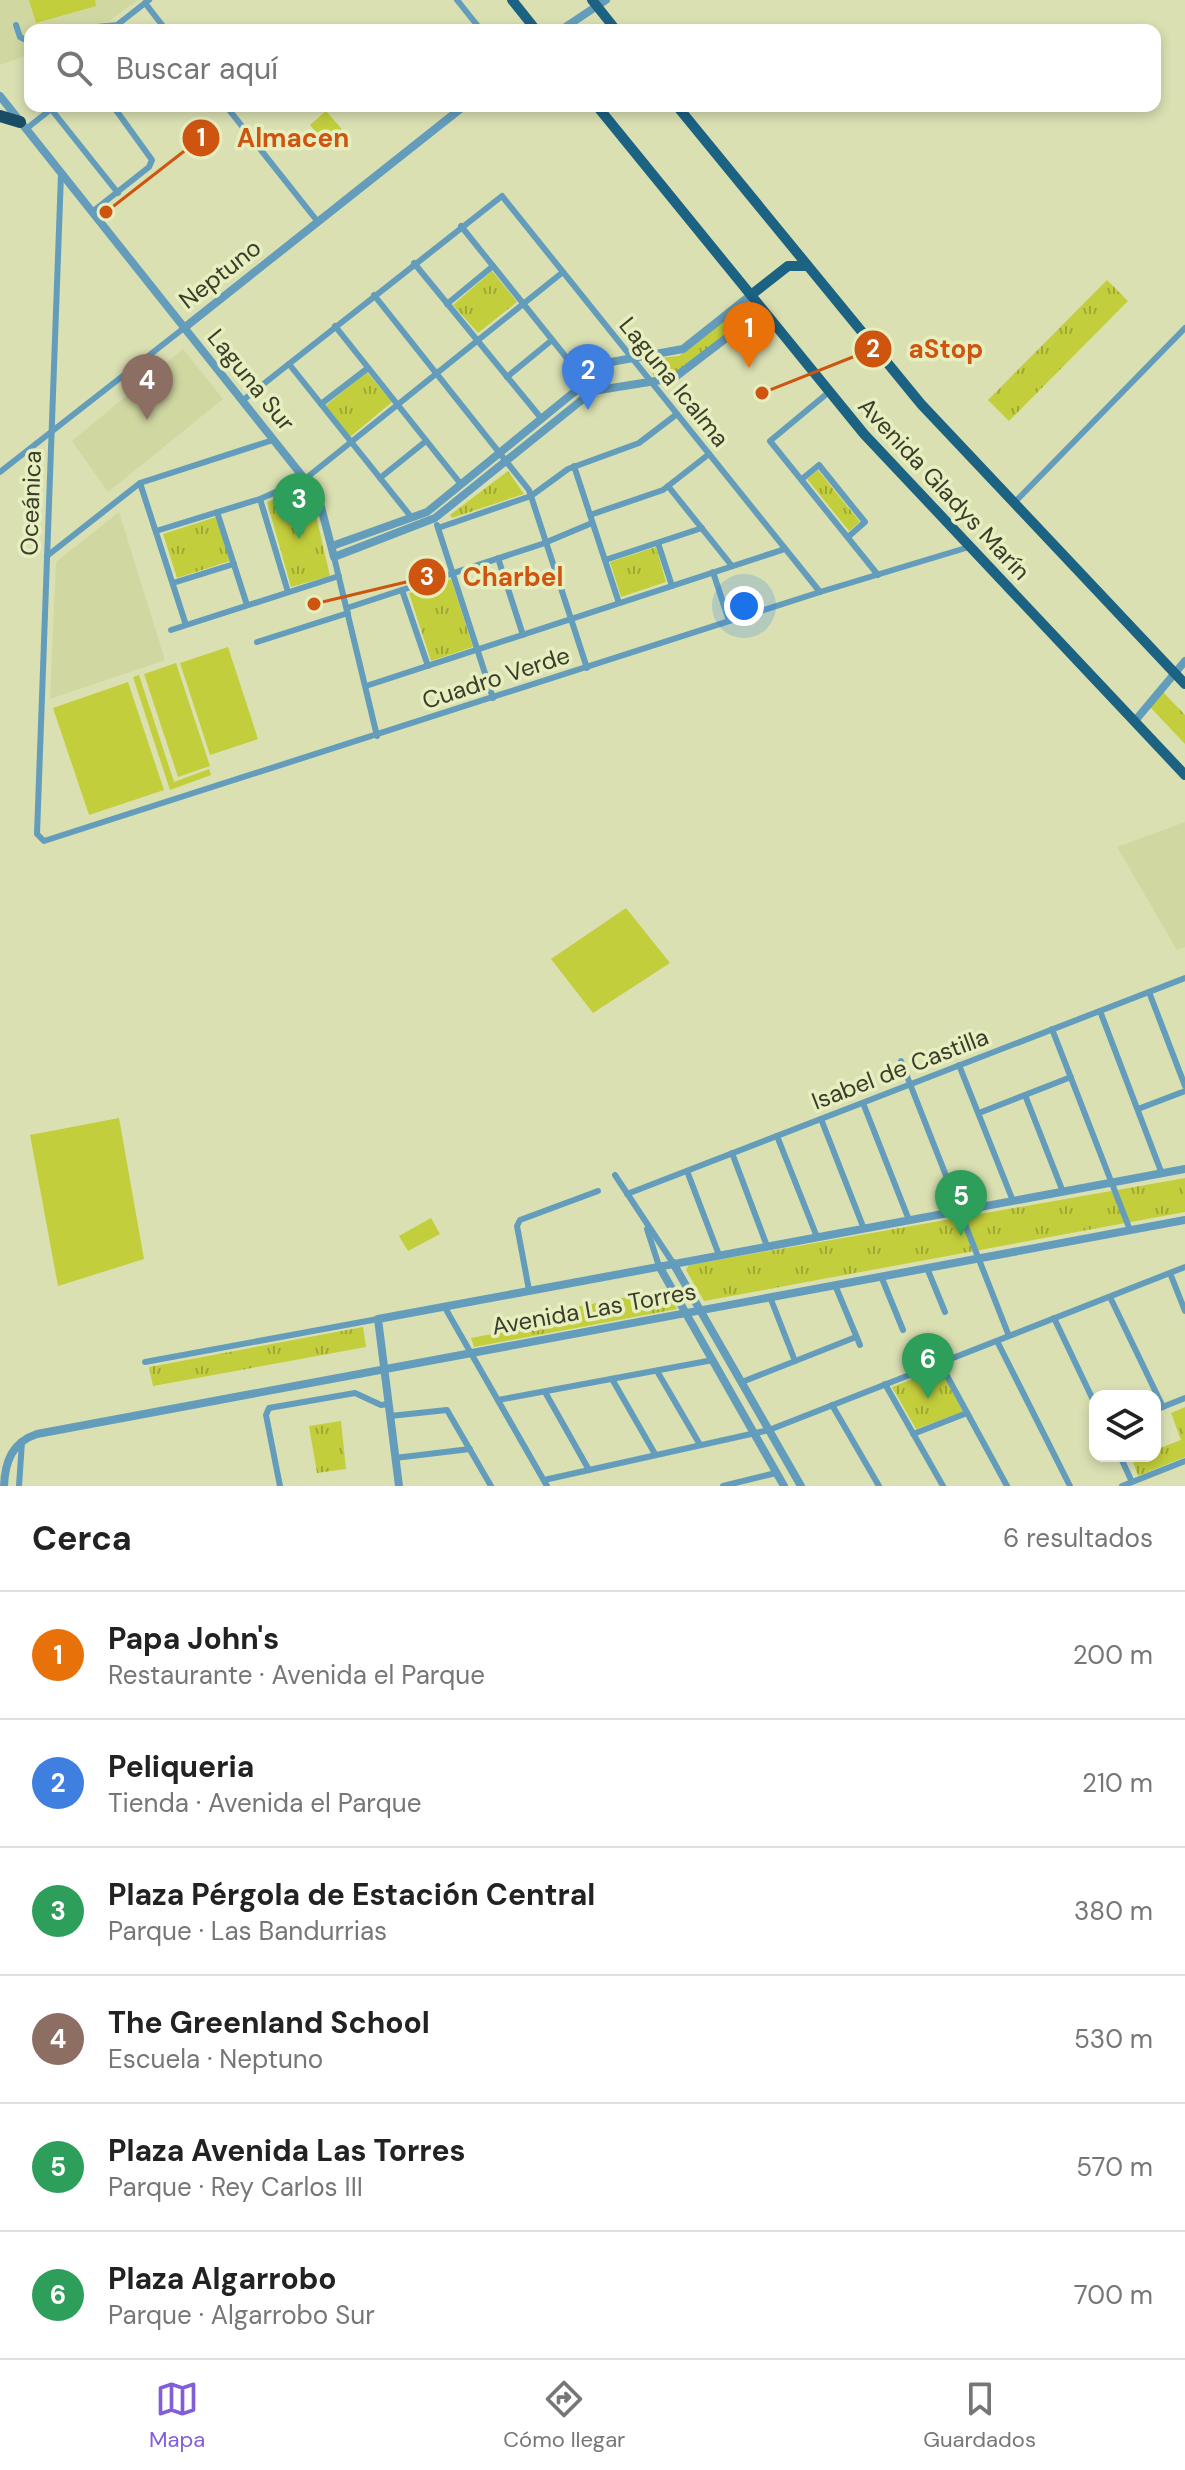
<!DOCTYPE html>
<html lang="es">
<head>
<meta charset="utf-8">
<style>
  :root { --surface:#fff; --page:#f6f6f6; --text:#222; --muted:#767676; --line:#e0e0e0; --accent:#835ed9 }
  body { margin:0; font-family:"DM Sans",sans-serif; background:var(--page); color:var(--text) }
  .controls { position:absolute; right:24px; bottom:24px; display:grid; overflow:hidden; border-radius:16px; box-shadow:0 4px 12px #0003 }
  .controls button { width:72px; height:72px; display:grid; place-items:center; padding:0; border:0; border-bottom:2px solid var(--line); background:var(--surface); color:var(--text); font:40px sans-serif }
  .you { position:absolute; left:744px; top:606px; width:28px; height:28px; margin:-20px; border:6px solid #fff; border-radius:50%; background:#1a73e8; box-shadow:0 0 0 12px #1a73e833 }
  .badge { display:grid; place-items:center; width:52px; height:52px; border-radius:50%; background:var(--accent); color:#fff; font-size:26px; font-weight:700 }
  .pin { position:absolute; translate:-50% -66px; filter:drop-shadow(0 2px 4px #0008) }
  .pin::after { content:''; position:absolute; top:42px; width:28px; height:24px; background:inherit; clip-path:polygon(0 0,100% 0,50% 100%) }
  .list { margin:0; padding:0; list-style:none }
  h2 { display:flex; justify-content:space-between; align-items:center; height:104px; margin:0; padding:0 32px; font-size:34px }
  h2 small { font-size:26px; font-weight:400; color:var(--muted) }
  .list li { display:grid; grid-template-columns:52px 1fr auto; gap:24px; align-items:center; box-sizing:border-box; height:128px; padding:0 32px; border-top:2px solid var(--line) }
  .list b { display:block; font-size:30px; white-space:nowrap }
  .list p { margin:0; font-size:26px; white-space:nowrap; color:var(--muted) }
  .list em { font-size:26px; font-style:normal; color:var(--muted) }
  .icon { flex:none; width:44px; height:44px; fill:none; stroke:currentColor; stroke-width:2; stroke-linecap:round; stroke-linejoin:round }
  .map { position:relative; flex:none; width:1185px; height:1486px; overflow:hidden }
  .search { position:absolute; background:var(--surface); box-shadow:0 4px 12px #0003; left:24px; right:24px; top:24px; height:88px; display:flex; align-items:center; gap:20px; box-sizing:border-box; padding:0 28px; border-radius:16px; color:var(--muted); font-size:30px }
  .sheet { height:872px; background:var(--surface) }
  nav { display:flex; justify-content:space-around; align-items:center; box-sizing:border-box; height:112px; border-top:2px solid var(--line); background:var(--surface); font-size:22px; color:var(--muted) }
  nav a { display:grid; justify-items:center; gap:4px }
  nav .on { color:var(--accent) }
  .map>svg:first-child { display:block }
</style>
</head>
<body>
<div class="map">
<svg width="1185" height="1486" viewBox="0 0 1185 1486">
  <defs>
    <pattern id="grass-tufts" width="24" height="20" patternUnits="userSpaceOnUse" patternTransform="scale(2)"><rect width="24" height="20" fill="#c3ce3c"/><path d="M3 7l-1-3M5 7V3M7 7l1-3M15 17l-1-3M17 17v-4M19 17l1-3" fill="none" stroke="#9fa833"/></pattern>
  </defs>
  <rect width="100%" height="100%" fill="#dae0b2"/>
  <!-- built -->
  <g fill="#d0d7a1">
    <path d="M0,0H138L97,30H30V54L0,65Z"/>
    <path d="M183,349L223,399L108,492L72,441Z"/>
    <path d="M119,512L165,660L50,699L56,562Z"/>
    <path d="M1185,822V947L1177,950L1117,847Z"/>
  </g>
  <!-- grass -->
  <g fill="url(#grass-tufts)">
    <path d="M492,271L517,302L478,333L453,305Z"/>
    <path d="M1107,280L1128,301L1009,421L988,400Z"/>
    <path d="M733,313L738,314L741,323L672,375L655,377L643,362L648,359L679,356Z"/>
    <path d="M367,372L392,402L350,437L325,406Z"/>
    <path d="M818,470L860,522L849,531L807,479Z"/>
    <path d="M508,471L524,494L452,518L450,515Z"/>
    <path d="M303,487L312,498L330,576L291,587L267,502Z"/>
    <path d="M216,517L230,561L177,578L163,534Z"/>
    <path d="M656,547L666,582L621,597L610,562Z"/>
    <path d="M451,579L473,647L431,661L409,593Z"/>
    <path d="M1163,692L1185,715V744L1150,707Z"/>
    <path d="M1185,1178V1212L704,1301L686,1270L689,1265Z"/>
    <path d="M666,1289L677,1309L474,1347L471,1338L534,1326L532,1316Z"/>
    <path d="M363,1327L366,1347L153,1386L149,1367Z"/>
    <path d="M940,1368L963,1412L916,1429L892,1387Z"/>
    <path d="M1185,1407V1457L1138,1476L1132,1459L1155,1456V1450L1181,1440L1171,1413Z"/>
    <path d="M341,1421L346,1469L317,1473L309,1426Z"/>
  </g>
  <!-- garden -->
  <g fill="#c3ce3c">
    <path d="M29,0H95L96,6L36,23Z"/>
    <path d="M326,111L347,135L330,149L310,125Z"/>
    <path d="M228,647L258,739L210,755L180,663Z"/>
    <path d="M176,663L210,766L178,777L144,674Z"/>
    <path d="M139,675L174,782L209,769L211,775L170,790L133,677Z"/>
    <path d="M128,682L164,790L89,815L53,708Z"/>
    <path d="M626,908L670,963L593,1013L551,959Z"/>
    <path d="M119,1118L144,1259L58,1286L30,1135Z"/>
    <path d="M431,1218L440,1234L408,1251L399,1236Z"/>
  </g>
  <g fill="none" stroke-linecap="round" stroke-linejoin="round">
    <!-- minor -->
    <g stroke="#649dbc" stroke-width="6">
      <path d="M457,0L481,30"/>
      <path d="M145,3L166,30"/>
      <path d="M16,25L20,37L30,42"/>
      <path d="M66,30L117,25L149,0"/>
      <path d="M226,106L318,222"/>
      <path d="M51,109L118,193"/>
      <path d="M26,129L55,106"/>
      <path d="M61,174L37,834L44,841L820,592L969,547"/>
      <path d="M92,212L149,167L152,160L113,106"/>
      <path d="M461,226L586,382"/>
      <path d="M414,263L541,418"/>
      <path d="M374,295L529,490L587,668"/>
      <path d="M447,304L493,266"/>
      <path d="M335,326L460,483"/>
      <path d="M289,364L412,518"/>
      <path d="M507,377L552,340"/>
      <path d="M829,392L770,441L878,575"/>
      <path d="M242,401L502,196L820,592"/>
      <path d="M321,404L368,368"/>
      <path d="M574,466L619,603"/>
      <path d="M0,472L184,328"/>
      <path d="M380,478L426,441"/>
      <path d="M802,479L819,465L865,522L848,537"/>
      <path d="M140,483L186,625"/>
      <path d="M668,486L732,566"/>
      <path d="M260,499L288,592"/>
      <path d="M1014,503L1185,328"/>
      <path d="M217,512L247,605"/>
      <path d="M590,515L663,490L709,454"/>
      <path d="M437,525L493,698"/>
      <path d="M438,528L531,496L568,469L639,443L677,414"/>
      <path d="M156,531L260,499L305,479L563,272"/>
      <path d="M658,543L672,586"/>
      <path d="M47,556L140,483L273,440"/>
      <path d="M334,557L377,736"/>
      <path d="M498,558L523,635"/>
      <path d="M605,560L702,528"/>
      <path d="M713,572L729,621"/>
      <path d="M173,583L234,564"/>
      <path d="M402,590L428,666"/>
      <path d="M347,608L542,544L592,523"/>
      <path d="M171,630L339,576"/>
      <path d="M257,642L348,613"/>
      <path d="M366,686L785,549"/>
      <path d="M1149,992L1185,1086"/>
      <path d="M1100,1011L1162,1174"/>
      <path d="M1052,1029L1130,1230"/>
      <path d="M901,1061L1009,1336"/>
      <path d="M959,1065L1013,1201"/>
      <path d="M1025,1095L1063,1192"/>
      <path d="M863,1103L909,1220"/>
      <path d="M1138,1109L1185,1091"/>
      <path d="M979,1113L1071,1077"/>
      <path d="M821,1119L864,1229"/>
      <path d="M777,1136L817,1237"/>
      <path d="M732,1153L767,1246"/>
      <path d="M687,1171L719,1255"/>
      <path d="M615,1175L673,1263"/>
      <path d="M627,1194L1185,978"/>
      <path d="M647,1229L659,1266"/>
      <path d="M927,1268L945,1312"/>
      <path d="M1170,1273L1185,1311"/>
      <path d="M881,1276L903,1330"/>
      <path d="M835,1285L860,1345"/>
      <path d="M529,1290L517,1226L520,1220L598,1191"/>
      <path d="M770,1297L795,1361"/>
      <path d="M1110,1297L1163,1407"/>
      <path d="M444,1306L547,1486"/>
      <path d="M1054,1318L1095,1404"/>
      <path d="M997,1341L1070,1486"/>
      <path d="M145,1362L378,1319"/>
      <path d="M940,1363L1007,1486"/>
      <path d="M657,1371L699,1443"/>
      <path d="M612,1379L655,1454"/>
      <path d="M742,1382L856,1337"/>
      <path d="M885,1384L943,1486"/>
      <path d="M545,1392L589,1470"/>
      <path d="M498,1400L713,1360"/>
      <path d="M832,1405L879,1486"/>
      <path d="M1155,1410L1185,1398"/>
      <path d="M390,1416L447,1410L491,1486"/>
      <path d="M913,1434L967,1413"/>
      <path d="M1120,1456L1132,1482"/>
      <path d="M395,1458L470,1449"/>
      <path d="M544,1480L769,1430L1185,1267"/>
      <path d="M19,1486L22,1442"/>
      <path d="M280,1486L266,1415L269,1408L355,1393L381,1405L389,1404"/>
      <path d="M723,1486L776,1473"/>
      <path d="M1122,1486L1185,1461"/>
    </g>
    <!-- tertiary -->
    <g stroke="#649dbc" stroke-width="8">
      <path d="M561,30L606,0"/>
      <path d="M0,96L311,487L321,507L334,557L435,518L593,391L674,378L763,310"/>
      <path d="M184,328L464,106"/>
      <path d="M332,546L427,512L611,362L683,349L751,295"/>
      <path d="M1134,722L1185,661"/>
      <path d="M673,1263L801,1486"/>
      <path d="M659,1266L784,1486"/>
      <path d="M4,1486C5,1462 12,1442 37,1434L1185,1220"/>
      <path d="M399,1486L378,1319L1185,1169"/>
    </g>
    <!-- primary -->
    <g stroke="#1b6283" stroke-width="10">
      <path d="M512,0L536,30"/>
      <path d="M592,0L616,30"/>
      <path d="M597,106L864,434L1185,775"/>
      <path d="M677,106L921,404L1185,684"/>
      <path d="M751,295L788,266H806"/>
    </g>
    <!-- motorway -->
    <path stroke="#194c65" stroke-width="12" d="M0,116L20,122"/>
  </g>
  <g text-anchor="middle" stroke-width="7" stroke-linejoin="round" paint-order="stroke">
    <!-- street labels -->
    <g font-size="24" fill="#3a3d2a" stroke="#e7eebf">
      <text transform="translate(220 274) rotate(-38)" y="8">Neptuno</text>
      <text transform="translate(251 380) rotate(51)" y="8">Laguna Sur</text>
      <text transform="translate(674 382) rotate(51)" y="8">Laguna Icalma</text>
      <text transform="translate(944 489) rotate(47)" y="8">Avenida Gladys Marín</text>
      <text transform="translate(31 503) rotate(-88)" y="8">Oceánica</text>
      <text transform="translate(496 678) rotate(-18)" y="8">Cuadro Verde</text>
      <text transform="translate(900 1069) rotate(-21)" y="8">Isabel de Castilla</text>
      <text transform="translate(594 1309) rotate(-10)" y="8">Avenida Las Torres</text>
    </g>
  </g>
  <!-- callouts -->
  <path fill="none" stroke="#ce5510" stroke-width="3" d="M106 212L201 138M762 393L873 349M314 604L427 577"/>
  <g fill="#ce5510" stroke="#e7eebf" stroke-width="3">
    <circle cx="106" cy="212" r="8"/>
    <circle cx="762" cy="393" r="8"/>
    <circle cx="314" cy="604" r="8"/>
    <circle cx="201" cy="138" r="20"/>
    <circle cx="873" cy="349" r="20"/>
    <circle cx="427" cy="577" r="20"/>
  </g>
  <g font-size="24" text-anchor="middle" font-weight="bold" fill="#fff">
    <text x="201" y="146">1</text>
    <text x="873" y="357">2</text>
    <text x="427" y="585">3</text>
  </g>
  <g font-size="26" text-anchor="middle" font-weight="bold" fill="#ce5510" stroke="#e7eebf" stroke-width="7" stroke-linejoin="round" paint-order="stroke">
    <text x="293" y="147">Almacen</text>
    <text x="946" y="358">aStop</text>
    <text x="513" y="586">Charbel</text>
  </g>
</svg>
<div class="controls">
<button><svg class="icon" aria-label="layers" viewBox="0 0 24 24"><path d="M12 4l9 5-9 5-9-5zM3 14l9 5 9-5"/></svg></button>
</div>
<div class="you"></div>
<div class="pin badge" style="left:749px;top:368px;background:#e8710a">1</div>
<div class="pin badge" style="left:588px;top:410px;background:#3f7fe0">2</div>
<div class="pin badge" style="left:299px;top:539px;background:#2e9e5b">3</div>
<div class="pin badge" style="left:147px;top:420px;background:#8d6e63">4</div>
<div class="pin badge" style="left:961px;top:1236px;background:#2e9e5b">5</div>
<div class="pin badge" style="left:928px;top:1399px;background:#2e9e5b">6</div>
<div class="search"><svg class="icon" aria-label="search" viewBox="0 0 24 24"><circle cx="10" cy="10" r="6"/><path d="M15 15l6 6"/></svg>Buscar aquí</div>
</div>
<section class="sheet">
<h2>Cerca<small>6 resultados</small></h2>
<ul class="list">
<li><span class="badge" style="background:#e8710a">1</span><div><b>Papa John's</b><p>Restaurante · Avenida el Parque</p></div><em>200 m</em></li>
<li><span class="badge" style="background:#3f7fe0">2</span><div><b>Peliqueria</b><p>Tienda · Avenida el Parque</p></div><em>210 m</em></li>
<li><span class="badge" style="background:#2e9e5b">3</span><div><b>Plaza Pérgola de Estación Central</b><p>Parque · Las Bandurrias</p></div><em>380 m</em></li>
<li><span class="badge" style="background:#8d6e63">4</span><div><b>The Greenland School</b><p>Escuela · Neptuno</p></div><em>530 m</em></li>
<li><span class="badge" style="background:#2e9e5b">5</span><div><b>Plaza Avenida Las Torres</b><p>Parque · Rey Carlos III</p></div><em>570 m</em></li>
<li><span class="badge" style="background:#2e9e5b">6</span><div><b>Plaza Algarrobo</b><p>Parque · Algarrobo Sur</p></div><em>700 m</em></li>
</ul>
</section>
<nav>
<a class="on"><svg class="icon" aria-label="map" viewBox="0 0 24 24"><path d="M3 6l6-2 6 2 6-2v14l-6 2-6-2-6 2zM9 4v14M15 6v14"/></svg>Mapa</a>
<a><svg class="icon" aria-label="directions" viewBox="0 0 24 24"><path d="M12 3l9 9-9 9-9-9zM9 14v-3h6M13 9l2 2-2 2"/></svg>Cómo llegar</a>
<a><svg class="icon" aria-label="saved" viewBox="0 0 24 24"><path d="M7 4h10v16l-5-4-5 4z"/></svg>Guardados</a>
</nav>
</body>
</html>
